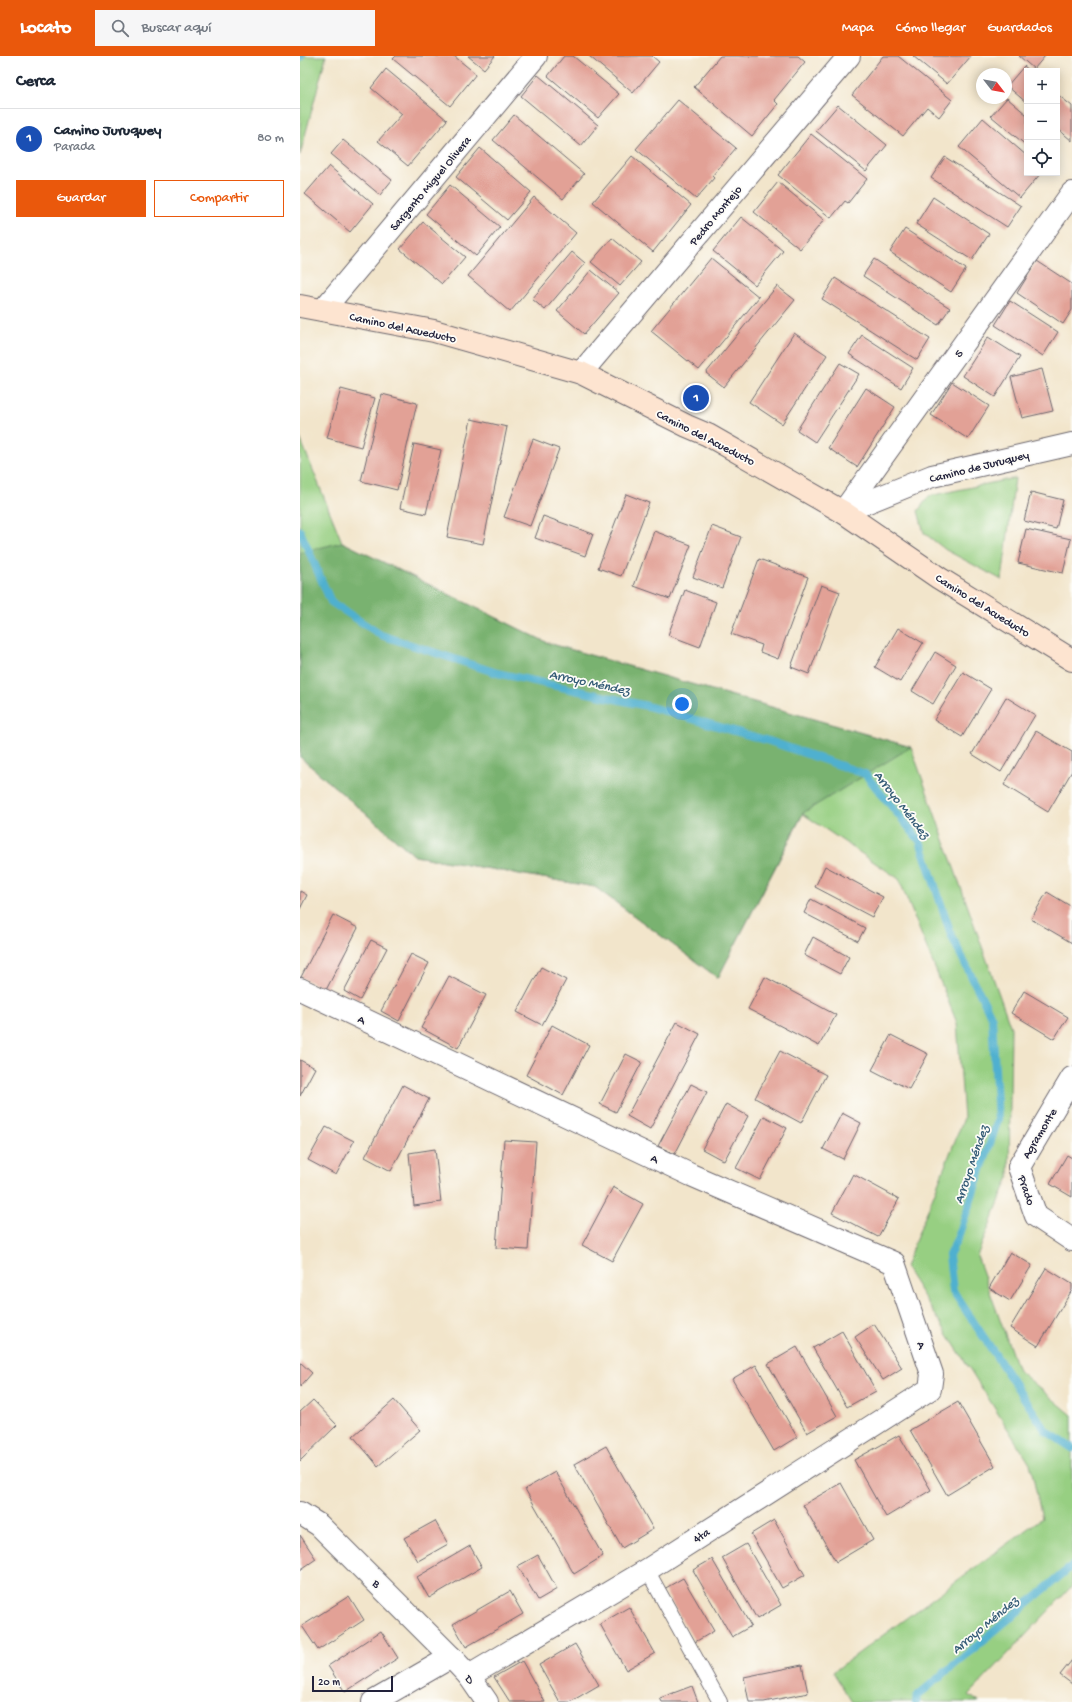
<!DOCTYPE html>
<html lang="es">
<head>
<meta charset="utf-8">
<style>
  :root { --surface:#fff; --page:#f6f6f7; --text:#1f2937; --muted:#747a83; --line:#e0e1e3; --accent:#ea580c }
  body { margin:0; font-family:"Gochi Hand",sans-serif; background:var(--page); color:var(--text) }
  .controls { position:absolute; right:12px; top:12px; display:grid; overflow:hidden; border-radius:0px; box-shadow:0 2px 10px #0003 }
  .controls button { width:36px; height:36px; display:grid; place-items:center; padding:0; border:0; border-bottom:1px solid var(--line); background:var(--surface); color:var(--text); font:20px sans-serif }
  .compass { position:absolute; left:676px; top:12px; width:36px; height:36px; border-radius:50%; background:var(--surface); box-shadow:0 2px 10px #0003; rotate:121deg }
  .scale { position:absolute; left:12px; bottom:10px; width:81px; box-sizing:border-box; padding-left:4px; border:2px solid #22223b; border-top:0; font-size:11px; line-height:14px; white-space:nowrap; color:#22223b; -webkit-text-stroke:3px #fdfcf7; paint-order:stroke }
  .you { position:absolute; left:382px; top:648px; width:14px; height:14px; margin:-10px; border:3px solid #fff; border-radius:50%; background:#1a73e8; box-shadow:0 0 0 6px #1a73e833 }
  .badge { display:grid; place-items:center; width:26px; height:26px; border-radius:50%; background:var(--accent); color:#fff; font-size:13px; font-weight:700 }
  .pin { position:absolute; translate:-50% -50%; border:2px solid #fff; box-shadow:0 1px 4px #0006 }
  .list { margin:0; padding:0; list-style:none }
  h2 { display:flex; justify-content:space-between; align-items:center; height:52px; margin:0; padding:0 16px; font-size:17px }
  h2 small { font-size:13px; font-weight:400; color:var(--muted) }
  .list li { display:grid; grid-template-columns:26px 1fr auto; gap:12px; align-items:center; box-sizing:border-box; height:60px; padding:0 16px; border-top:1px solid var(--line) }
  .list b { display:block; font-size:15px; white-space:nowrap }
  .list p { margin:0; font-size:13px; white-space:nowrap; color:var(--muted) }
  .list em { font-size:13px; font-style:normal; color:var(--muted) }
  .actions { display:flex; gap:8px; padding:12px 16px }
  .actions a { flex:1; padding:9px 0; border:1px solid var(--accent); border-radius:0px; text-align:center; font-size:14px; color:var(--accent) }
  .actions .main { background:var(--accent); color:#fff }
  .icon { flex:none; width:22px; height:22px; fill:none; stroke:currentColor; stroke-width:2; stroke-linecap:round; stroke-linejoin:round }
  .map { position:relative; flex:none; width:772px; height:1646px; overflow:hidden }
  header { display:flex; align-items:center; gap:24px; box-sizing:border-box; height:56px; padding:0 20px; background:var(--accent); color:#fff }
  header strong { font-size:19px }
  nav { display:flex; gap:22px; margin-inline-start:auto; font-size:14px }
  .search { width:280px; height:36px; background:var(--page); display:flex; align-items:center; gap:10px; box-sizing:border-box; padding:0 14px; border-radius:0px; color:var(--muted); font-size:15px }
  main { display:flex }
  aside { flex:1; background:var(--surface) }
  .map>svg:first-child { display:block }
</style>
</head>
<body>
<header>
<strong>Locato</strong>
<div class="search"><svg class="icon" aria-label="search" viewBox="0 0 24 24"><circle cx="10" cy="10" r="6"/><path d="M15 15l6 6"/></svg>Buscar aquí</div>
<nav><a>Mapa</a><a>Cómo llegar</a><a>Guardados</a></nav>
</header>
<main>
<aside>
<h2>Cerca<small></small></h2>
<ul class="list">
<li><span class="badge" style="background:#1a4fb4">1</span><div><b>Camino Juruquey</b><p>Parada</p></div><em>80 m</em></li>
</ul>
<div class="actions"><a class="main">Guardar</a><a>Compartir</a></div>
</aside>
<div class="map">
<svg width="772" height="1646" viewBox="0 0 772 1646">
  <rect width="100%" height="100%" fill="#fdfcf7"/>
  <filter id="ink" filterUnits="userSpaceOnUse"><feTurbulence type="fractalNoise" baseFrequency=".025" numOctaves="2"/><feDisplacementMap in="SourceGraphic" scale="8" xChannelSelector="R" yChannelSelector="G"/><feConvolveMatrix kernelMatrix="1 2 1 2 8 2 1 2 1" color-interpolation-filters="sRGB"/></filter>
  <filter id="wash" filterUnits="userSpaceOnUse"><feTurbulence type="fractalNoise" baseFrequency=".012" numOctaves="4" result="noise"/><feDisplacementMap in="SourceGraphic" scale="16" xChannelSelector="R" yChannelSelector="G"/><feGaussianBlur stdDeviation="0.9" result="paint"/><feColorMatrix in="noise" values="0 0 0 0 0 0 0 0 0 0 0 0 0 0 0 0 0 1.4 0 .05"/><feComposite in="paint" operator="in"/></filter>
  <g filter="url(#wash)">
    <rect width="100%" height="100%" fill="#f2e5cb"/>
    <!-- green -->
    <g fill="#97cf82" stroke="#5c785e">
      <path d="M0,0H26L0,99Z"/>
      <path d="M0,382L42,486L248,587L611,691L711,972L709,1121L677,1200L718,1314L772,1359V1530L669,1639L679,1646H552L533,1616L742,1462L730,1408L605,1211L664,1062L657,967L599,823L503,758L418,922L295,831L115,800L0,701Z"/>
      <path d="M715,422L702,524L646,494L624,477L618,455L629,440Z"/>
    </g>
    <!-- forest -->
    <path fill="#79b270" stroke="#4e6a56" d="M42,486L248,587L611,691L503,757L418,922L295,831L115,800L0,701V497Z"/>
    <g fill="none" stroke-linecap="round" stroke-linejoin="round">
      <!-- stream -->
      <g stroke="#50b0cf" stroke-width="8">
        <path d="M0,2L1,0"/>
        <path d="M0,475L31,546L81,579L197,617L347,650L469,685L565,718L620,785L652,881L692,962L698,1064L658,1181L649,1199L653,1235L746,1375L772,1392"/>
        <path d="M616,1646L617,1640L772,1510"/>
      </g>
    </g>
    <g id="blocks">
      <!-- building -->
      <g fill="#e2a196">
        <path d="M96,0H154L176,18L150,50L93,3Z"/>
        <path d="M168,0H195L184,13Z"/>
        <path d="M264,0H273L319,38L298,62L248,20Z"/>
        <path d="M289,0H352L359,6L333,37Z"/>
        <path d="M420,0H498L505,6L474,44L478,48L452,80L394,31Z"/>
        <path d="M583,0H598L652,44L639,61L627,51L603,80L552,39Z"/>
        <path d="M613,0H671L647,28Z"/>
        <path d="M719,0H745L734,13Z"/>
        <path d="M724,10L730,15H727V47L707,30Z"/>
        <path d="M86,13L147,64L108,110L78,85L102,58L71,32Z"/>
        <path d="M238,19L298,69L281,90L221,40Z"/>
        <path d="M757,38L772,50V85L757,72Z"/>
        <path d="M707,42L727,59V90L691,60Z"/>
        <path d="M378,44L436,92L412,120L414,122L396,143L336,93Z"/>
        <path d="M538,49L587,89L566,115L516,75Z"/>
        <path d="M214,59L284,118L263,143L193,84Z"/>
        <path d="M683,62L727,100V117H741L720,142L659,91Z"/>
        <path d="M511,78L567,123L548,147L545,145L531,162L478,119Z"/>
        <path d="M43,84L92,124L80,139L31,98Z"/>
        <path d="M180,92L231,136L207,164L156,121Z"/>
        <path d="M332,100L391,149L353,196L293,146Z"/>
        <path d="M645,101L721,150L707,171L631,122Z"/>
        <path d="M29,110L73,148L50,176L5,138Z"/>
        <path d="M478,126L524,164L500,193L454,156Z"/>
        <path d="M150,129L200,171L176,200L126,158Z"/>
        <path d="M234,141L276,177L210,256L168,220Z"/>
        <path d="M633,141L689,178L672,204L616,168Z"/>
        <path d="M441,161L483,195L455,229L413,195Z"/>
        <path d="M123,166L165,201L142,228L100,193Z"/>
        <path d="M605,173L666,213L651,236L590,196Z"/>
        <path d="M312,182L341,206L320,230L291,206Z"/>
        <path d="M272,196L285,207L245,254L232,243Z"/>
        <path d="M411,202L459,241L399,314L351,275Z"/>
        <path d="M574,203L650,252L638,269L563,220Z"/>
        <path d="M737,205L772,228V254L763,268L717,237Z"/>
        <path d="M291,214L319,237L284,278L257,255Z"/>
        <path d="M535,222L630,283L617,304L522,243Z"/>
        <path d="M477,230L495,244L424,331L406,317Z"/>
        <path d="M710,245L758,276L743,300L695,269Z"/>
        <path d="M494,277L527,299L482,368L449,346Z"/>
        <path d="M562,279L613,312L601,332L549,298Z"/>
        <path d="M688,281L720,301L695,341L663,320Z"/>
        <path d="M540,307L559,318L515,386L497,374Z"/>
        <path d="M742,313L753,355L722,362L711,321Z"/>
        <path d="M652,326L689,350L668,383L631,359Z"/>
        <path d="M566,332L595,351L557,411L528,392Z"/>
        <path d="M41,333L75,342L61,391L27,382Z"/>
        <path d="M82,338L117,347L97,434L61,425Z"/>
        <path d="M171,363L207,371L183,488L147,481Z"/>
        <path d="M233,383L259,393L230,470L204,461Z"/>
        <path d="M114,388L141,394L126,458L100,452Z"/>
        <path d="M731,436L763,444L756,473L724,465Z"/>
        <path d="M326,438L349,447L321,520L298,512Z"/>
        <path d="M243,460L293,478L285,500L235,482Z"/>
        <path d="M412,470L441,481L422,532L393,521Z"/>
        <path d="M726,473L771,483L763,517L718,507Z"/>
        <path d="M354,475L391,489L370,543L334,530Z"/>
        <path d="M459,503L508,521L478,603L460,596L462,589L431,578Z"/>
        <path d="M521,529L540,536L509,618L491,611Z"/>
        <path d="M385,534L416,546L400,591L368,579Z"/>
        <path d="M598,572L623,587L600,626L575,611Z"/>
        <path d="M635,596L656,609L633,648L612,635Z"/>
        <path d="M663,616L691,633L662,681L634,664Z"/>
        <path d="M706,641L735,659L701,716L672,698Z"/>
        <path d="M736,675L772,696V715L748,756L704,729Z"/>
        <path d="M525,810L583,841L572,861L515,831Z"/>
        <path d="M0,835L7,839L0,853Z"/>
        <path d="M747,836L772,851V887L731,863Z"/>
        <path d="M511,843L565,872L558,885L504,857Z"/>
        <path d="M33,859L58,872L26,934L1,921Z"/>
        <path d="M513,881L549,901L540,918L504,899Z"/>
        <path d="M71,884L87,892L60,944L44,935Z"/>
        <path d="M111,898L129,907L99,965L81,955Z"/>
        <path d="M241,911L266,924L242,969L217,956Z"/>
        <path d="M149,920L186,939L158,992L121,972Z"/>
        <path d="M465,921L536,959L519,990L448,953Z"/>
        <path d="M724,935L768,961L754,983L711,957Z"/>
        <path d="M377,966L400,978L350,1073L327,1060Z"/>
        <path d="M252,969L289,989L263,1039L226,1019Z"/>
        <path d="M591,979L628,998L609,1033L572,1014Z"/>
        <path d="M480,995L526,1019L501,1067L455,1042Z"/>
        <path d="M326,998L342,1006L316,1056L300,1048Z"/>
        <path d="M0,1004L15,1012L0,1040Z"/>
        <path d="M391,1028L407,1036L375,1098L358,1090Z"/>
        <path d="M103,1029L129,1043L91,1115L65,1101Z"/>
        <path d="M426,1048L448,1060L424,1105L402,1093Z"/>
        <path d="M542,1057L561,1067L543,1103L523,1093Z"/>
        <path d="M464,1060L487,1072L460,1124L436,1112Z"/>
        <path d="M26,1071L54,1085L36,1119L8,1104Z"/>
        <path d="M204,1084L236,1086L228,1194L196,1192Z"/>
        <path d="M135,1093L141,1146L114,1150L109,1097Z"/>
        <path d="M767,1099L772,1102V1141L750,1128Z"/>
        <path d="M553,1118L599,1143L578,1181L532,1157Z"/>
        <path d="M313,1131L343,1148L312,1205L282,1189Z"/>
        <path d="M710,1196L732,1209L710,1245L689,1232Z"/>
        <path d="M746,1212L772,1228V1234L738,1290L710,1272Z"/>
        <path d="M574,1268L602,1312L583,1324L555,1281Z"/>
        <path d="M542,1275L576,1335L547,1351L513,1292Z"/>
        <path d="M497,1291L537,1360L507,1377L468,1308Z"/>
        <path d="M0,1306L12,1317L0,1331Z"/>
        <path d="M456,1309L497,1381L474,1395L432,1323Z"/>
        <path d="M13,1344L37,1369L0,1405V1356Z"/>
        <path d="M94,1344L120,1374L78,1410L53,1380Z"/>
        <path d="M658,1346L695,1410L647,1439L610,1374Z"/>
        <path d="M599,1379L631,1434L586,1461L554,1404Z"/>
        <path d="M306,1390L353,1473L322,1492L274,1408Z"/>
        <path d="M255,1416L303,1500L274,1518L225,1433Z"/>
        <path d="M541,1427L573,1484L536,1506L503,1449Z"/>
        <path d="M474,1464L505,1519L482,1532L451,1478Z"/>
        <path d="M135,1465L148,1488L118,1505L104,1482Z"/>
        <path d="M0,1479L16,1503L0,1514Z"/>
        <path d="M446,1488L481,1549L457,1563L422,1502Z"/>
        <path d="M170,1490L182,1511L129,1542L117,1521Z"/>
        <path d="M238,1499L257,1533L238,1544L218,1510Z"/>
        <path d="M412,1503L451,1570L432,1581L393,1514Z"/>
        <path d="M383,1522L414,1575L395,1586L364,1533Z"/>
        <path d="M210,1535L223,1558L166,1591L153,1568Z"/>
        <path d="M49,1540L64,1564L18,1594L2,1570Z"/>
        <path d="M329,1551L355,1597L326,1614L300,1568Z"/>
        <path d="M81,1575L98,1602L45,1636L28,1610Z"/>
        <path d="M275,1588L299,1629L270,1646H260L239,1609Z"/>
        <path d="M772,1604V1628L760,1619Z"/>
        <path d="M222,1605L245,1646H210L194,1621Z"/>
        <path d="M502,1609L508,1637L464,1646H449L444,1621Z"/>
        <path d="M392,1630L398,1646H362L360,1642Z"/>
      </g>
    </g>
  </g>
  <g filter="url(#ink)">
    <use href="#blocks" fill-opacity="0" stroke="#6b666d" stroke-width="1"/>
    <g fill="none" stroke-linecap="round" stroke-linejoin="round">
      <!-- service casing -->
      <g stroke="#6b666d" stroke-width="16">
        <path id="service" d="M347,1514L420,1646"/>
      </g>
      <!-- minor casing -->
      <g stroke="#6b666d" stroke-width="24">
        <g id="minor">
          <path d="M23,254L236,0"/>
          <path d="M543,456L772,137"/>
          <path d="M0,933L391,1119L594,1207L632,1318L630,1333L347,1514L169,1620"/>
          <path d="M772,1022L719,1111L736,1160L772,1184"/>
          <path d="M73,1646L151,1601"/>
        </g>
      </g>
      <!-- tertiary casing -->
      <g stroke="#6b666d" stroke-width="24">
        <g id="tertiary">
          <path d="M281,317L549,0"/>
          <path d="M543,456L632,420L772,388"/>
          <path d="M0,1457L19,1469L151,1601L169,1620L187,1646"/>
        </g>
      </g>
      <!-- secondary casing -->
      <g stroke="#6b666d" stroke-width="24">
        <path id="secondary" d="M0,250L134,275L281,317L387,370L408,379L543,456L639,522L772,604"/>
      </g>
      <!-- service -->
      <use href="#service" stroke="#fff" stroke-width="14"/>
      <!-- minor -->
      <use href="#minor" stroke="#fff" stroke-width="22"/>
      <!-- tertiary -->
      <use href="#tertiary" stroke="#fff" stroke-width="22"/>
      <!-- secondary -->
      <use href="#secondary" stroke="#fde4d0" stroke-width="22"/>
    </g>
  </g>
  <g text-anchor="middle" stroke-width="3.5" stroke-linejoin="round" paint-order="stroke">
    <!-- street labels -->
    <g font-size="12" fill="#22223b" stroke="#fdfcf7">
      <text transform="translate(130 127) rotate(-50)" y="4">Sargento Miguel Olivera</text>
      <text transform="translate(415 159) rotate(-50)" y="4">Pedro Montejo</text>
      <text transform="translate(103 271) rotate(12)" y="4">Camino del Acueducto</text>
      <text transform="translate(658 297) rotate(-54)" y="4">5</text>
      <text transform="translate(406 381) rotate(27)" y="4">Camino del Acueducto</text>
      <text transform="translate(679 410) rotate(-14)" y="4">Camino de Juruquey</text>
      <text transform="translate(683 549) rotate(32)" y="4">Camino del Acueducto</text>
      <text transform="translate(62 963) rotate(25)" y="4">A</text>
      <text transform="translate(739 1077) rotate(-59)" y="4">Agramonte</text>
      <text transform="translate(355 1102) rotate(25)" y="4">A</text>
      <text transform="translate(727 1134) rotate(71)" y="4">Prado</text>
      <text transform="translate(622 1289) rotate(71)" y="4">A</text>
      <text transform="translate(401 1479) rotate(-33)" y="4">4ta</text>
      <text transform="translate(77 1527) rotate(45)" y="4">B</text>
      <text transform="translate(170 1623) rotate(52)" y="4">D</text>
    </g>
    <!-- water labels -->
    <g font-size="13" font-style="italic" fill="#345b76" stroke="#fdfcf7">
      <text transform="translate(290 625) rotate(12)" y="5">Arroyo Méndez</text>
      <text transform="translate(603 748) rotate(52)" y="5">Arroyo Méndez</text>
      <text transform="translate(670 1108) rotate(-71)" y="5">Arroyo Méndez</text>
      <text transform="translate(684 1568) rotate(-40)" y="5">Arroyo Méndez</text>
    </g>
  </g>
</svg>
<div class="controls">
<button>+</button>
<button>−</button>
<button><svg class="icon" aria-label="locate" viewBox="0 0 24 24"><circle cx="12" cy="12" r="6"/><path d="M12 2v4M12 18v4M2 12h4M18 12h4"/></svg></button>
</div>
<svg class="compass" viewBox="-18 -18 36 36"><path d="M0-13l5 13h-10z" fill="#e53935"/><path d="M0 13l5-13h-10z" fill="#747a83"/></svg>
<div class="scale">20 m</div>
<div class="you"></div>
<div class="pin badge" style="left:396px;top:342px;background:#1a4fb4">1</div>
</div>
</main>
</body>
</html>
